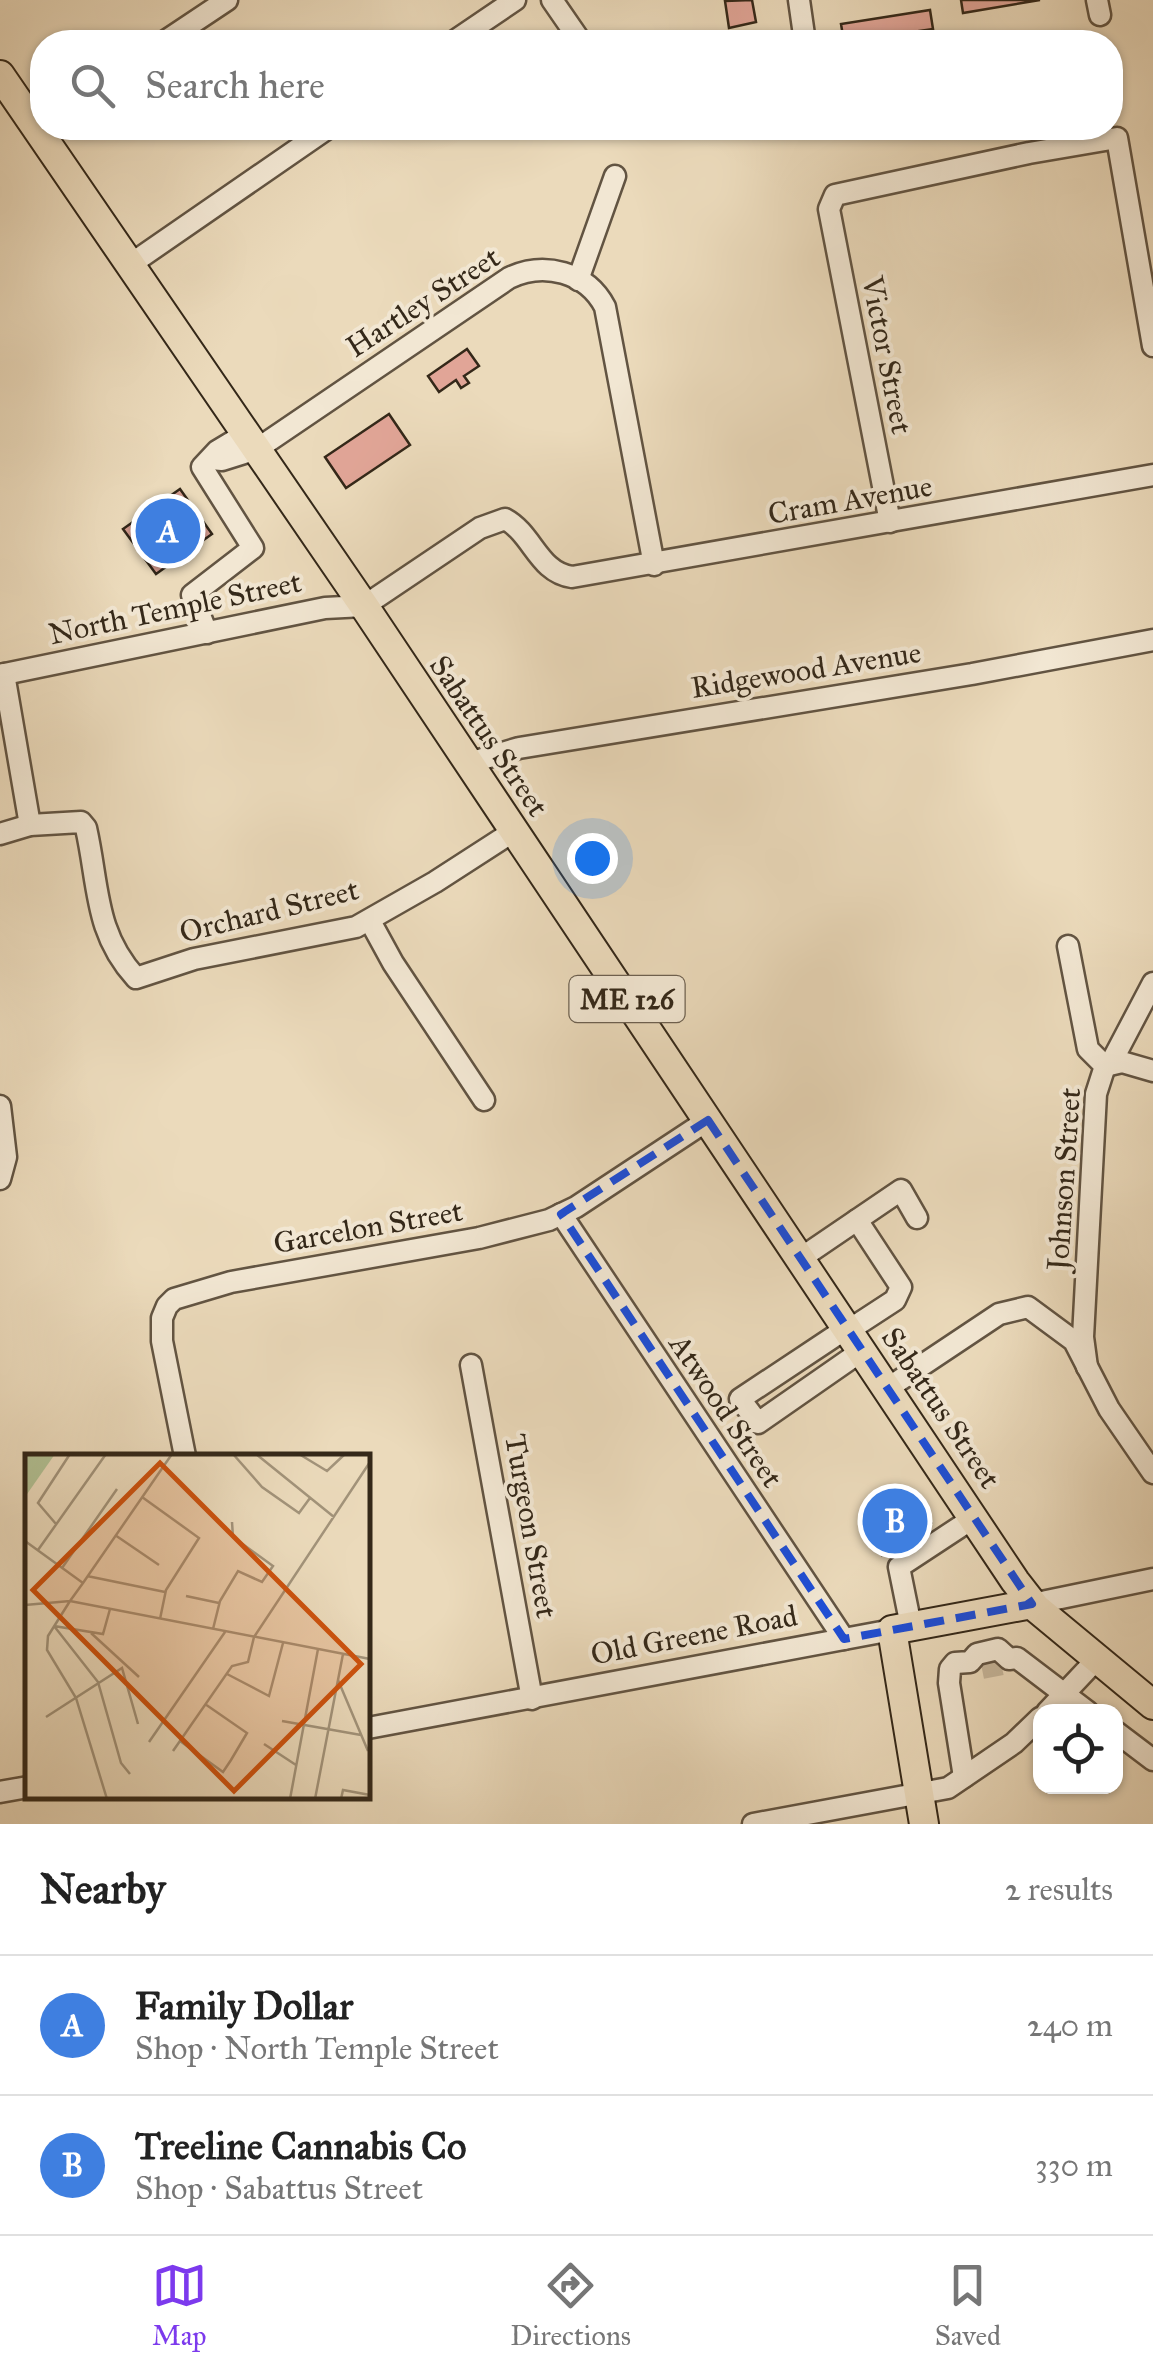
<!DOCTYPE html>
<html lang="en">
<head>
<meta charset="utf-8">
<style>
  :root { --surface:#fff; --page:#f2f2f2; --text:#222; --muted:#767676; --line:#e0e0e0; --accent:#7c3aed }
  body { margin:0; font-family:"IM FELL Great Primer",serif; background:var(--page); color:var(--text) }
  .controls { position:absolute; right:30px; bottom:30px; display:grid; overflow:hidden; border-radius:20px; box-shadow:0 2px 8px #0004 }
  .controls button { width:90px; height:90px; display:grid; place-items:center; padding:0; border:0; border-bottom:2px solid var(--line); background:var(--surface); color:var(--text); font:50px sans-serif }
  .you { position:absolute; left:592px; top:858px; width:35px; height:35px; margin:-25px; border:8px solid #fff; border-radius:50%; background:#1a73e8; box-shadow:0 0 0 15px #1a73e833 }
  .badge { display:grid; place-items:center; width:65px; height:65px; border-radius:50%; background:var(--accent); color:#fff; font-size:32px; font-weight:700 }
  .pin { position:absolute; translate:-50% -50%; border:5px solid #fff; box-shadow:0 2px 10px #0006 }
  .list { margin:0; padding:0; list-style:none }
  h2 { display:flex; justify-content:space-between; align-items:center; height:130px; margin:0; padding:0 40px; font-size:42px }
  h2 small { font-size:32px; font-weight:400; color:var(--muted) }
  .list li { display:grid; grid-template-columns:65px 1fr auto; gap:30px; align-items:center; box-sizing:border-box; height:140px; padding:0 40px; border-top:2px solid var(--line) }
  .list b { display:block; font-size:38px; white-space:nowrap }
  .list p { margin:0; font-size:32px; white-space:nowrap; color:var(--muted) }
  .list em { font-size:32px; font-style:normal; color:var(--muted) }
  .icon { flex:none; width:55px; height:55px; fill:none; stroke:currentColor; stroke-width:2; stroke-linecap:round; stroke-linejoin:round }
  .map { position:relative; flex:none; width:1153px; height:1824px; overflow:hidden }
  .search { position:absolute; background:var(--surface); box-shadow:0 2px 8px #0004; left:30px; right:30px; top:30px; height:110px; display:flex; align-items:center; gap:25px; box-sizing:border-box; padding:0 35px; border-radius:40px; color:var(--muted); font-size:38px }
  .sheet { height:410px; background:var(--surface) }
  nav { display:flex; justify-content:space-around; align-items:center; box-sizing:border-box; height:140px; border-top:2px solid var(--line); background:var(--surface); font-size:28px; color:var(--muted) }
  nav a { display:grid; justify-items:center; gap:5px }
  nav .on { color:var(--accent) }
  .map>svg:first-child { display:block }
</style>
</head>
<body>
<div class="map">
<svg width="1153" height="1824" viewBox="0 0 1153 1824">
  <rect width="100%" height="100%" fill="#ebdabb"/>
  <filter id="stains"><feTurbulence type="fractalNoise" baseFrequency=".002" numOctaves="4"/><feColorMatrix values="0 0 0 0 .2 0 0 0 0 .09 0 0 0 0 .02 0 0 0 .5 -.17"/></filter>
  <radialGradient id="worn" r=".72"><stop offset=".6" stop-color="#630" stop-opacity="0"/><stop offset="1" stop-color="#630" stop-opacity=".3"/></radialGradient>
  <!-- building -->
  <g fill="#e1a597" stroke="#342819" stroke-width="2.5">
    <path d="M752,0L756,22L729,28L725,1Z"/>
    <path d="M961,0H1040L963,13Z"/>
    <path d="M930,10L933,29L844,42L841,24Z"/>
    <path d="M467,349L479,366L464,376L469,383L461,388L456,380L439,392L428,376Z"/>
    <path d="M389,414L410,445L346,488L325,457Z"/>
    <path d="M180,489L212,534L156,574L123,529Z"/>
    <path d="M910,1491L931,1523L882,1555L861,1523Z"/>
  </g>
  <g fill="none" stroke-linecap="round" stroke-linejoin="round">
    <!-- minor-tunnel -->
    <path stroke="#c6b69b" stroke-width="20" stroke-dasharray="20 10" stroke-linecap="butt" d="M982,1669L1002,1665"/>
    <!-- minor casing -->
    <g stroke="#625442" stroke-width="25">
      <g id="minor">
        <path d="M552,0L581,42"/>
        <path d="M799,0L805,42"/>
        <path d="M1097,0L1100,15"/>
        <path d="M164,42L227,0"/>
        <path d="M453,42L515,0"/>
        <path d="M131,264L328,128"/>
        <path d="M578,280L615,176"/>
        <path d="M212,459L222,460L257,449L509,278C544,261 587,272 605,307L654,565"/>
        <path d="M890,522L829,209L835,195L1029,153L1117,138L1153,346"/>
        <path d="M207,633L192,595L253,548L202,467L217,451L247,433"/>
        <path d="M4,674L30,825"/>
        <path d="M0,675L325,608L364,606L480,528L505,519C533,534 538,572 572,577L1153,475"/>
        <path d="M469,763L519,748L972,674L1153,640"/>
        <path d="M0,834L30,825L81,822L86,828C99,885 94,932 136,978L194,959L356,927L435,882L514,831"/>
        <path d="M370,921L393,963L484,1100"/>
        <path d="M1068,946L1088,1049L1105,1066L1096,1094L1083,1337L1087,1367"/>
        <path d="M1105,1066L1113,1059L1153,983"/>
        <path d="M1105,1066L1122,1062L1153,1071"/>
        <path d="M0,1106L6,1157L0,1179"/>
        <path d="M561,1214L844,1639"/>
        <path d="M801,1258L901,1190L917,1218"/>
        <path d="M847,1328L740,1399L758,1423L863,1350"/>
        <path d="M849,1330L895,1300L901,1287L857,1220"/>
        <path d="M471,1365L532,1699"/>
        <path d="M888,1388L999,1314L1028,1307L1074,1341L1109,1409L1153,1473"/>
        <path d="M185,1456L162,1341V1318L167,1306L174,1299L231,1282L479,1238L549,1220L576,1207L708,1120"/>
        <path d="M1032,1604L1153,1579"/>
        <path d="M911,1626L899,1567L975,1517"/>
        <path d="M1047,1712L1096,1660"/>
        <path d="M368,1728L892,1630"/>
        <path d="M1116,1732L1153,1760"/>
        <path d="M964,1777L949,1683L950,1669L955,1663L970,1662L977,1654L998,1649L1009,1659L1017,1658L1088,1712"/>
        <path d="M0,1792L28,1787"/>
        <path d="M753,1824L948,1788L1014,1743L1040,1718"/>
      </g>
    </g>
    <!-- major casing -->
    <g stroke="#342819" stroke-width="32">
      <g id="major">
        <path d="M0,75L364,606L1015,1581L1036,1608L1153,1705"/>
        <path d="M924,1824L892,1630L1032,1604"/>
      </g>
    </g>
    <!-- minor -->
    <use href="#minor" stroke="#f2e7d3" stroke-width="20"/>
    <!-- major -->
    <use href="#major" stroke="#ebdabb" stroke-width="28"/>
  </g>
  <!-- marked area -->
  <path fill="none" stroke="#1d4ed8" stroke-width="8" stroke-dasharray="20 12" stroke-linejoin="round" d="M708,1120L1032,1604L844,1639L561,1214Z"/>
  <g text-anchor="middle" stroke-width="8" stroke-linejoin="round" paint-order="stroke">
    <!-- shield labels -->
    <rect fill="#f2e7d3" stroke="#6d6151" stroke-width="2.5" x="569.5" y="976" width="115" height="46" rx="8"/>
    <g font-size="28" font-weight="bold" fill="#342819">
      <text x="627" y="1009">ME 126</text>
    </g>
    <!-- street labels -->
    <g font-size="30" fill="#342819" stroke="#f2e7d3">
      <text transform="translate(423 302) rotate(-33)" y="10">Hartley Street</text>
      <text transform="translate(887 355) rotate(79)" y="10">Victor Street</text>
      <text transform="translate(850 500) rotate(-10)" y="10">Cram Avenue</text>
      <text transform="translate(175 608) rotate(-12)" y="10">North Temple Street</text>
      <text transform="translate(806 670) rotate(-9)" y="10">Ridgewood Avenue</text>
      <text transform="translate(489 736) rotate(56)" y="10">Sabattus Street</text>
      <text transform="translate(269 911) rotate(-14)" y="10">Orchard Street</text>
      <text transform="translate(1064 1179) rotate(-86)" y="10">Johnson Street</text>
      <text transform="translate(368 1227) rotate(-10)" y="10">Garcelon Street</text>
      <text transform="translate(941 1408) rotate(56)" y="10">Sabattus Street</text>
      <text transform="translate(726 1411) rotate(56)" y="10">Atwood Street</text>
      <text transform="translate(531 1526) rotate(80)" y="10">Turgeon Street</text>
      <text transform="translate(694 1635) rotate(-11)" y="10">Old Greene Road</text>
    </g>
  </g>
  <!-- overview -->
  <g transform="translate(25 1454)">
    <rect width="345" height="345" fill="#ebdabb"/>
    <path d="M0,0H30L0,43Z" fill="#b2c194"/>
    <path fill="none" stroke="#a2937a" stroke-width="2.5" d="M208,0L237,33L274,59L285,44M231,0L309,63M274,0L302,17L320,0M117,43L174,84L141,136L135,165M31,70L13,49L45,0M90,81L134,111M0,87L58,129L45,147M13,96L81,0M37,114L92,35M62,122L140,138M58,129L147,0M161,142L194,149M45,147L23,182L22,196L51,244L82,345M0,151L45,147L345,205M29,172L73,228L96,309L105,320M29,172L78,180L85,155M188,175L195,147L213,117L237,128L248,112L208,83L207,68M66,179L114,223M202,220L244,242L258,189M313,226L343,297M21,263L97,214L113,270M257,267L336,281M155,287L198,318L206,306L222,279L180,250M124,288L200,178M239,290L271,311M148,297L207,212L223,208L229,183L345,8M265,345L293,195M290,345L318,200M316,345L318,336L345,341"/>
    <path fill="#cd520e" fill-opacity="0.15" stroke="#cd520e" stroke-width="5" d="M135,9L336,210L209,337L8,136Z"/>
    <rect width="345" height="345" fill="none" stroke="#342819" stroke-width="5"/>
  </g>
  <rect width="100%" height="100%" filter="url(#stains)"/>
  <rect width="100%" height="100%" fill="url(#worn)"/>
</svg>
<div class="controls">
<button><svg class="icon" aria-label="locate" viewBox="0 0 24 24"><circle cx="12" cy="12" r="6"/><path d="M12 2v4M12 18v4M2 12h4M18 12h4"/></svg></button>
</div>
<div class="you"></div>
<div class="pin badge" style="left:168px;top:531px;background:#3f7fe0">A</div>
<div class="pin badge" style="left:895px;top:1521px;background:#3f7fe0">B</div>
<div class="search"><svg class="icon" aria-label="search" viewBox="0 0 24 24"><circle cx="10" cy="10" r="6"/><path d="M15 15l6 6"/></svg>Search here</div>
</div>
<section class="sheet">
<h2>Nearby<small>2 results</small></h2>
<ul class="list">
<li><span class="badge" style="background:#3f7fe0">A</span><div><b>Family Dollar</b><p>Shop · North Temple Street</p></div><em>240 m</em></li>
<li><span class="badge" style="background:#3f7fe0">B</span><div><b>Treeline Cannabis Co</b><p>Shop · Sabattus Street</p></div><em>330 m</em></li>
</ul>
</section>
<nav>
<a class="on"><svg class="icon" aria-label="map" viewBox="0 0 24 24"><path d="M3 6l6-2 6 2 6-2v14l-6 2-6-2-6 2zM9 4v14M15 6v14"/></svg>Map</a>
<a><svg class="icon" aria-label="directions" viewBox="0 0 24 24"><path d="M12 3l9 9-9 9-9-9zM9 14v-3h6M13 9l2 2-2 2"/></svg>Directions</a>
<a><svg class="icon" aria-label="saved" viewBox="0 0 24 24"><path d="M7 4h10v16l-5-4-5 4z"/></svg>Saved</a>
</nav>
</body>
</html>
